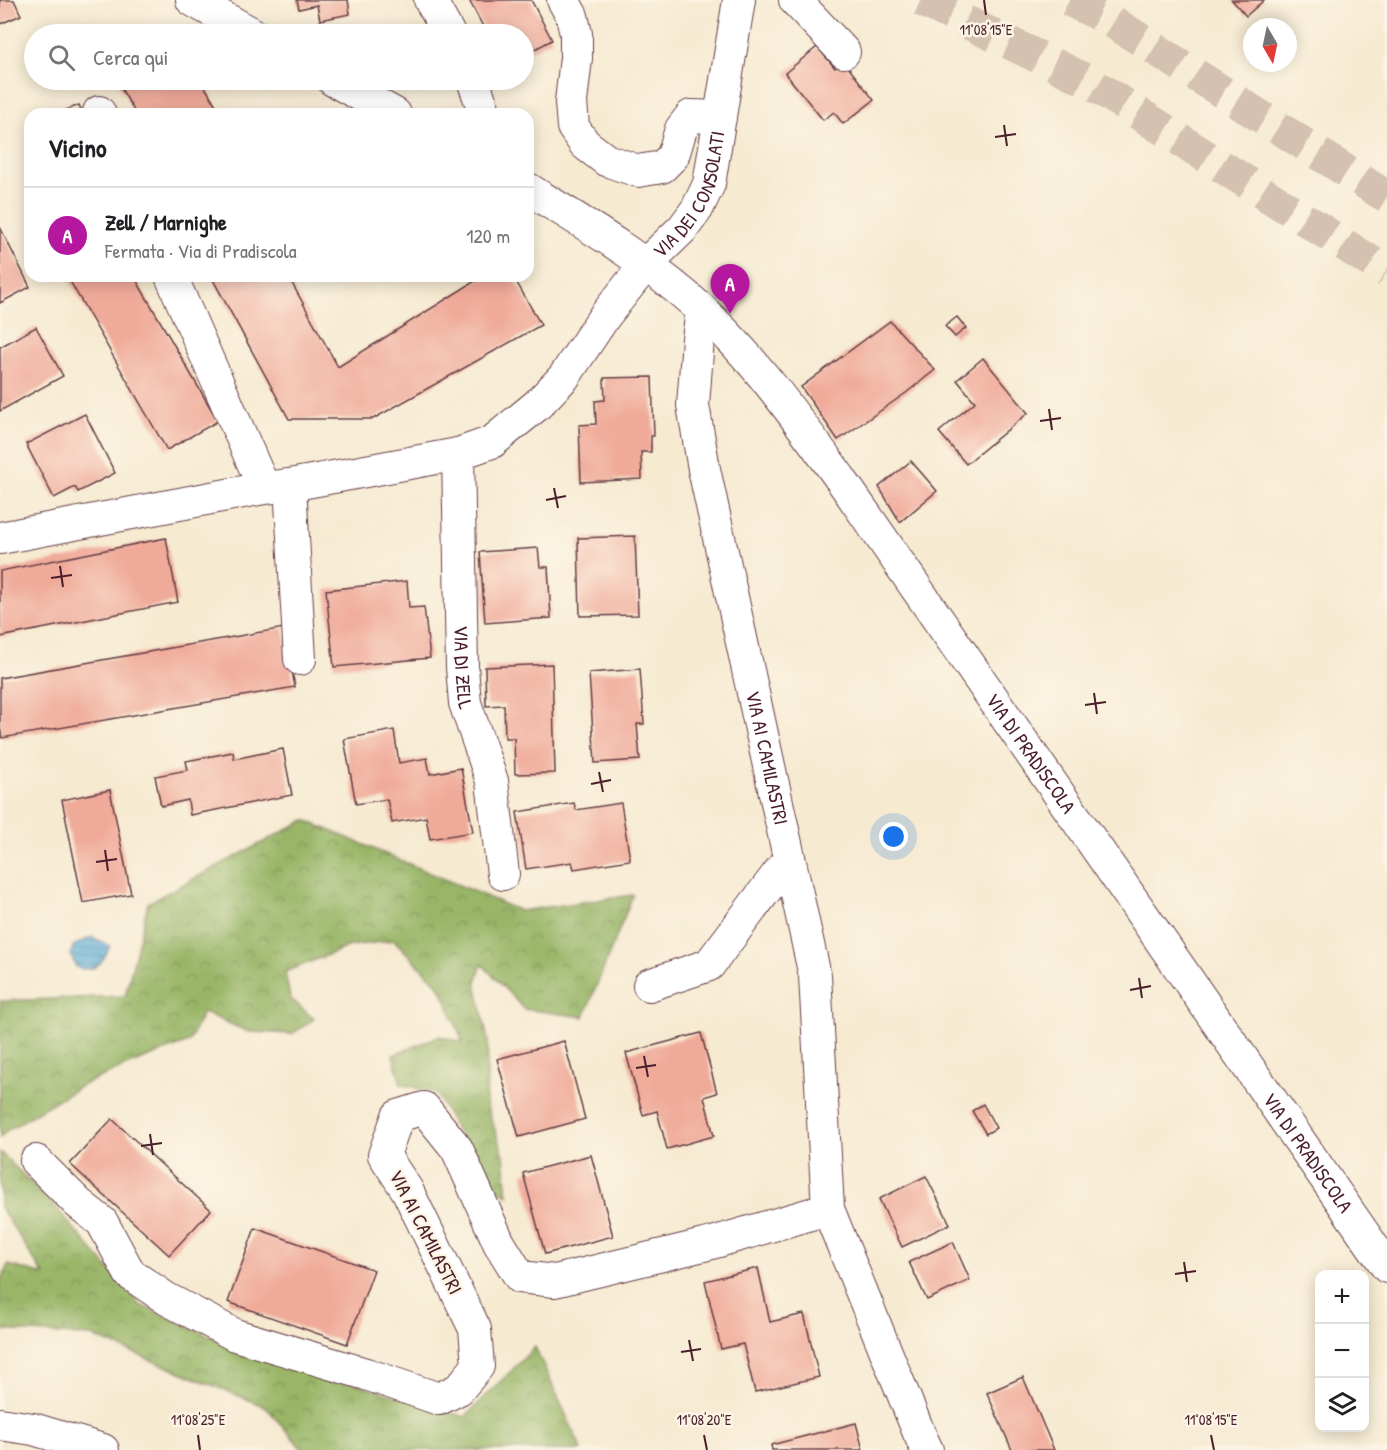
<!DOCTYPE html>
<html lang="it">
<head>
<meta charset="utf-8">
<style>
  :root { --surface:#fff; --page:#f6f6f6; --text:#202124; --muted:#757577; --line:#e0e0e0; --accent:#b5179e }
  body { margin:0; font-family:"Patrick Hand",sans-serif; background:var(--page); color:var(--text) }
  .controls { position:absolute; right:18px; bottom:18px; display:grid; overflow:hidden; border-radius:12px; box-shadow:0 3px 15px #0003 }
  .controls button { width:54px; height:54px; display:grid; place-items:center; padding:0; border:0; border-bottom:2px solid var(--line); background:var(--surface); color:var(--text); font:30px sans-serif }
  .compass { position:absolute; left:1243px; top:18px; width:54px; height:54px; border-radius:50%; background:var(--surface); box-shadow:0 3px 15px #0003; rotate:171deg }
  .you { position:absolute; left:894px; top:837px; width:21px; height:21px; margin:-15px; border:4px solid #fff; border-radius:50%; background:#1a73e8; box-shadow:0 0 0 9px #1a73e833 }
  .badge { display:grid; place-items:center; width:39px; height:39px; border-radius:50%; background:var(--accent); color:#fff; font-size:20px; font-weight:700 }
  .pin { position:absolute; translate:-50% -50px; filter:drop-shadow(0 2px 3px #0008) }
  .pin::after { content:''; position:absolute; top:32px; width:21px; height:18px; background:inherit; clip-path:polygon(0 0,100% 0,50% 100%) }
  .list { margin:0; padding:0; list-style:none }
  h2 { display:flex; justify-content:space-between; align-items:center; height:78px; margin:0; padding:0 24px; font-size:26px }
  h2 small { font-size:20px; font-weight:400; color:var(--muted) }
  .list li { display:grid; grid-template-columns:39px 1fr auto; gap:18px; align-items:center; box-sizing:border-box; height:96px; padding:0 24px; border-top:2px solid var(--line) }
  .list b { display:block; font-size:22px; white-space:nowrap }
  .list p { margin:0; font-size:20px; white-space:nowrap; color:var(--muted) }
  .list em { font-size:20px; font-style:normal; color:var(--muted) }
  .icon { flex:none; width:33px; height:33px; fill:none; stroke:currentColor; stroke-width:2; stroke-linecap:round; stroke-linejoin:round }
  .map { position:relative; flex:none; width:1387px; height:1450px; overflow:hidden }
  .search { position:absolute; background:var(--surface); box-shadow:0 3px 15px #0003; left:24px; top:24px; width:510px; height:66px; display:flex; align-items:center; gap:15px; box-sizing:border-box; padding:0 21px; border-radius:33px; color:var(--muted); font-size:22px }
  .panel { position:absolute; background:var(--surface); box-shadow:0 3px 15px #0003; left:24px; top:108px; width:510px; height:174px; border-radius:18px }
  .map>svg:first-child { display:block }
</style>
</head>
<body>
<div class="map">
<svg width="1387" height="1450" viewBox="0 0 1387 1450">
  <defs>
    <pattern id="forest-crowns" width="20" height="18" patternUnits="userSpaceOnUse" patternTransform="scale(1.5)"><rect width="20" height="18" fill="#99b668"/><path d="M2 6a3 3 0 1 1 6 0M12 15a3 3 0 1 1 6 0" fill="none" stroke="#7f9356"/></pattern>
    <pattern id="water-rules" width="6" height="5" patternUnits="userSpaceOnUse" patternTransform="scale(1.5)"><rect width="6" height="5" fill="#60b0da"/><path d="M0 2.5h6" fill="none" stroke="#518fb1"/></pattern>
  </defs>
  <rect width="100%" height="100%" fill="#fcf5e5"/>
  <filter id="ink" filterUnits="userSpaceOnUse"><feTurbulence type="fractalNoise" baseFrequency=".0167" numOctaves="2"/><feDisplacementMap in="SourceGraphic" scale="12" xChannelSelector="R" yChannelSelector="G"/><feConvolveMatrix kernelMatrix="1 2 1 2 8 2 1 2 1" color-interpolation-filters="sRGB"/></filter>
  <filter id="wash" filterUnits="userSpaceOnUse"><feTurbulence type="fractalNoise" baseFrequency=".008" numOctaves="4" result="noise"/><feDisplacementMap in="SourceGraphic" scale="24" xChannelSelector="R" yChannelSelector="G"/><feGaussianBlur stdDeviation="1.35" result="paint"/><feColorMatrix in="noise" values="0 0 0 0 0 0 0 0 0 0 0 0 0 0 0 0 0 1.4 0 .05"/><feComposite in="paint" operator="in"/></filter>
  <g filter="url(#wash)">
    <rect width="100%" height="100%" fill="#f6ead1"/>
    <!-- forest -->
    <g fill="url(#forest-crowns)" stroke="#726a4a" stroke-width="1.5">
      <path d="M305,820L520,911L633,895L584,1017L524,1009L482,964L476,982L488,1041L486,1104L504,1156L508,1195L484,1182L436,1093L401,1084L393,1055L439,1036L463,1042L440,987L394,940L350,946L285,972L290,998L314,1019L292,1034L249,1032L203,1012L189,1042L133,1063L80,1086L6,1131L0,1138V1001L125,996L148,903Z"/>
      <path d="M0,1152L51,1202L140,1305L237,1348L465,1417L535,1347L582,1450H303L266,1407L92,1336L0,1330V1284L8,1265L44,1275L0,1207Z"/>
    </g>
    <!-- water -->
    <path fill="url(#water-rules)" stroke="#556882" stroke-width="1.5" d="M92,937L110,946C103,962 96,974 76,967L71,955L73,946Z"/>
    <g id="blocks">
      <!-- building -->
      <g fill="#f0aa9a">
        <path d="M0,0H14L21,15L0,24Z"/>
        <path d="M297,0H348L350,14L320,20L317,5L299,9Z"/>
        <path d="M469,0H531L552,40L524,55V34H487Z"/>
        <path d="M1232,0H1264L1246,16Z"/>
        <path d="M817,47L835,68L844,62L874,100L843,124L834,112L823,120L785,73Z"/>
        <path d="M116,80H201L221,114H136Z"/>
        <path d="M79,105L83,114H56Z"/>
        <path d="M0,227L30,287L0,303Z"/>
        <path d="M67,276H134L218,421L167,450Z"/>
        <path d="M211,276H288L338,367L483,276H513L541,325L373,419H289Z"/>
        <path d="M957,317L966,328L955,337L945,326Z"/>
        <path d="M890,321L935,370L906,393L838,440L801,387Z"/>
        <path d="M36,327L63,376L0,411V347Z"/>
        <path d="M983,358L1028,413L966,464L939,432L975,402L957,380Z"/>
        <path d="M652,377L654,436H651V452H641L642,479L581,482L579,425L596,424L595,401L605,400L604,378Z"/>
        <path d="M85,414L115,473L78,492L75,487L54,498L26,444Z"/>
        <path d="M911,461L937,491L900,522L879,487Z"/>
        <path d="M635,536L638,615L580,616L578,538Z"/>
        <path d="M166,538L178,602L0,637V571Z"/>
        <path d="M538,548L540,567H548L551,618L485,623L480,552Z"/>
        <path d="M407,581L409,608L424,607L430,658L334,667L326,590Z"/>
        <path d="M284,628L295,687L2,738L0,728V678Z"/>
        <path d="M552,664L555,773L515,774L514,738H505L504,705L486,706L485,667Z"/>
        <path d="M640,669L644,724H637L640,760L595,763L589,673Z"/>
        <path d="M394,730L399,763L427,758L430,774L461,768L473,832L430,839L426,817L392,823L387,799L356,804L344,739Z"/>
        <path d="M283,749L292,795L190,815L188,800L161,806L155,776L188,770L186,761L233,752L234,759Z"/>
        <path d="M110,790L131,894L83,903L62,800Z"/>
        <path d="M574,803L576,810L621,803L630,860L574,869L572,862L526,869L517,812Z"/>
        <path d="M701,1033L717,1093L704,1097L714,1136L667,1149L657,1111L643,1115L626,1053Z"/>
        <path d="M564,1041L585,1119L519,1137L497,1059Z"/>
        <path d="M983,1104L996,1128L986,1134L972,1111Z"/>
        <path d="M112,1119L211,1210L169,1255L70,1164Z"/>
        <path d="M591,1155L613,1236L545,1254L523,1173Z"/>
        <path d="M926,1176L950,1224L902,1247L879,1199Z"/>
        <path d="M255,1228L374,1270L347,1344L228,1302Z"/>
        <path d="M953,1242L970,1280L927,1300L909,1262Z"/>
        <path d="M758,1268L770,1322L804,1314L819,1377L755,1392L743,1344L721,1349L705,1281Z"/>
        <path d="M1023,1377L1054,1450H1012L987,1393Z"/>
        <path d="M856,1423L863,1450H772L771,1445Z"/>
      </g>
    </g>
  </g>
  <g filter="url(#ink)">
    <use href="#blocks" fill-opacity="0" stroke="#643d44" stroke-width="1.5"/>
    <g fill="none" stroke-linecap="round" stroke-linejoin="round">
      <!-- highway-tunnel -->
      <g stroke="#d4c1b0" stroke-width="33" stroke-dasharray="33 16" stroke-linecap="butt">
        <path d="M921,0L1088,81L1387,272"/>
        <path d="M1069,0L1108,19L1387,197"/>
      </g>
      <!-- minor casing -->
      <g stroke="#643d44" stroke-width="34">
        <g id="minor">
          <path d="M192,0L253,34"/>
          <path d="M430,0L449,34"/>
          <path d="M563,0L572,16L576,34V58L571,102L573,127L585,144L606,160L638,171L662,167L673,156L681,129L691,116L720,117"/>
          <path d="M795,0L844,52"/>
          <path d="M333,80L395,114"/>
          <path d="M473,80L485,114"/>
          <path d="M99,112L100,114"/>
          <path id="s1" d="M528,189C587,225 649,262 701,309C755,359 797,419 840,478L1387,1267"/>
          <path d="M171,276L264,488"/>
          <path id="s2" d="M702,310L698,339L693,405L704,469L815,976L828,1209L919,1433L927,1450"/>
          <path id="s3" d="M458,454L462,667L465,703L492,781L503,874"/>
          <path d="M290,485L300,659"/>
          <path id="s4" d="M0,538L264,488L290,485L458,454L492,442L537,405L564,377L604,317L645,265L683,228L697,209L709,184L739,0"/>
          <path d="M649,985L709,965L789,859"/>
          <path d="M36,1161L78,1203L102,1222L130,1274L167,1299L235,1335L366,1374L439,1399L459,1389L478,1366L475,1329L407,1190L384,1155L398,1116L424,1108L457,1149L499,1243L520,1277L555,1281L712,1243L828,1209"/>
          <path d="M0,1424L33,1429L103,1450"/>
        </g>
      </g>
      <!-- minor -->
      <use href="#minor" stroke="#fff" stroke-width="32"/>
    </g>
  </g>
  <!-- ticks -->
  <path fill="none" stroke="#4a1f2b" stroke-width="2" d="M984,0L986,15M1004,125L1007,146M995,137L1016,134M1049,409L1052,430M1040,421L1061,418M554,488L558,508M546,500L566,496M60,566L63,587M51,578L72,575M1094,693L1097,714M1085,705L1106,702M599,772L603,792M591,784L611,780M105,850L108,871M96,862L117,859M1139,978L1142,998M1130,990L1151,986M644,1056L648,1077M636,1068L656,1065M150,1134L153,1155M141,1146L162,1143M1184,1262L1187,1282M1175,1274L1196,1271M689,1340L693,1361M681,1352L701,1349M198,1435L200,1450M704,1435L707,1450M1211,1435L1214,1450"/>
  <g text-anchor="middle" stroke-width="5" stroke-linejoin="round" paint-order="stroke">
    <!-- street labels -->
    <g font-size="20" fill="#4a1f2b" stroke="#fcf5e5">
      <text dy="7" stroke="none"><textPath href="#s4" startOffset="824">VIA DEI CONSOLATI</textPath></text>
      <text dy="7" stroke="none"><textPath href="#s3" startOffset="213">VIA DI ZELL</textPath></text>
      <text dy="7" stroke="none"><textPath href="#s1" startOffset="765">VIA DI PRADISCOLA</textPath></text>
      <text dy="7" stroke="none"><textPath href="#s2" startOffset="456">VIA AI CAMILASTRI</textPath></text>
      <text dy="7" stroke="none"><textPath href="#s1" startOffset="1251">VIA DI PRADISCOLA</textPath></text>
      <text transform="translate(426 1232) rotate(63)" y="7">VIA AI CAMILASTRI</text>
    </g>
  </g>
  <g font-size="15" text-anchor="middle" fill="#4a1f2b" stroke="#fcf5e5" stroke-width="5" stroke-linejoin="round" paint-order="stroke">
    <text x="986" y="35">11°08'15"E</text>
    <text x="198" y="1425">11°08'25"E</text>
    <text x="704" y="1425">11°08'20"E</text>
    <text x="1211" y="1425">11°08'15"E</text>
  </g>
</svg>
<div class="controls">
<button>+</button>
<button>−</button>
<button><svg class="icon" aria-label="layers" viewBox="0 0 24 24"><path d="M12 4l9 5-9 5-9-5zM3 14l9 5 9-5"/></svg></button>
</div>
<svg class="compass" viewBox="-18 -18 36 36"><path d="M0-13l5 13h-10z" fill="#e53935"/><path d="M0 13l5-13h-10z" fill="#757577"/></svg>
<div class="you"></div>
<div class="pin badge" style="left:730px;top:314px">A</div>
<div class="search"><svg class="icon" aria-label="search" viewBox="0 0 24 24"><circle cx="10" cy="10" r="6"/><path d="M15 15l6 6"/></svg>Cerca qui</div>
<section class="panel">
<h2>Vicino<small></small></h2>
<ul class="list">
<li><span class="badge">A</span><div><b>Zell / Marnighe</b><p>Fermata · Via di Pradiscola</p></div><em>120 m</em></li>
</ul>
</section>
</div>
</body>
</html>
